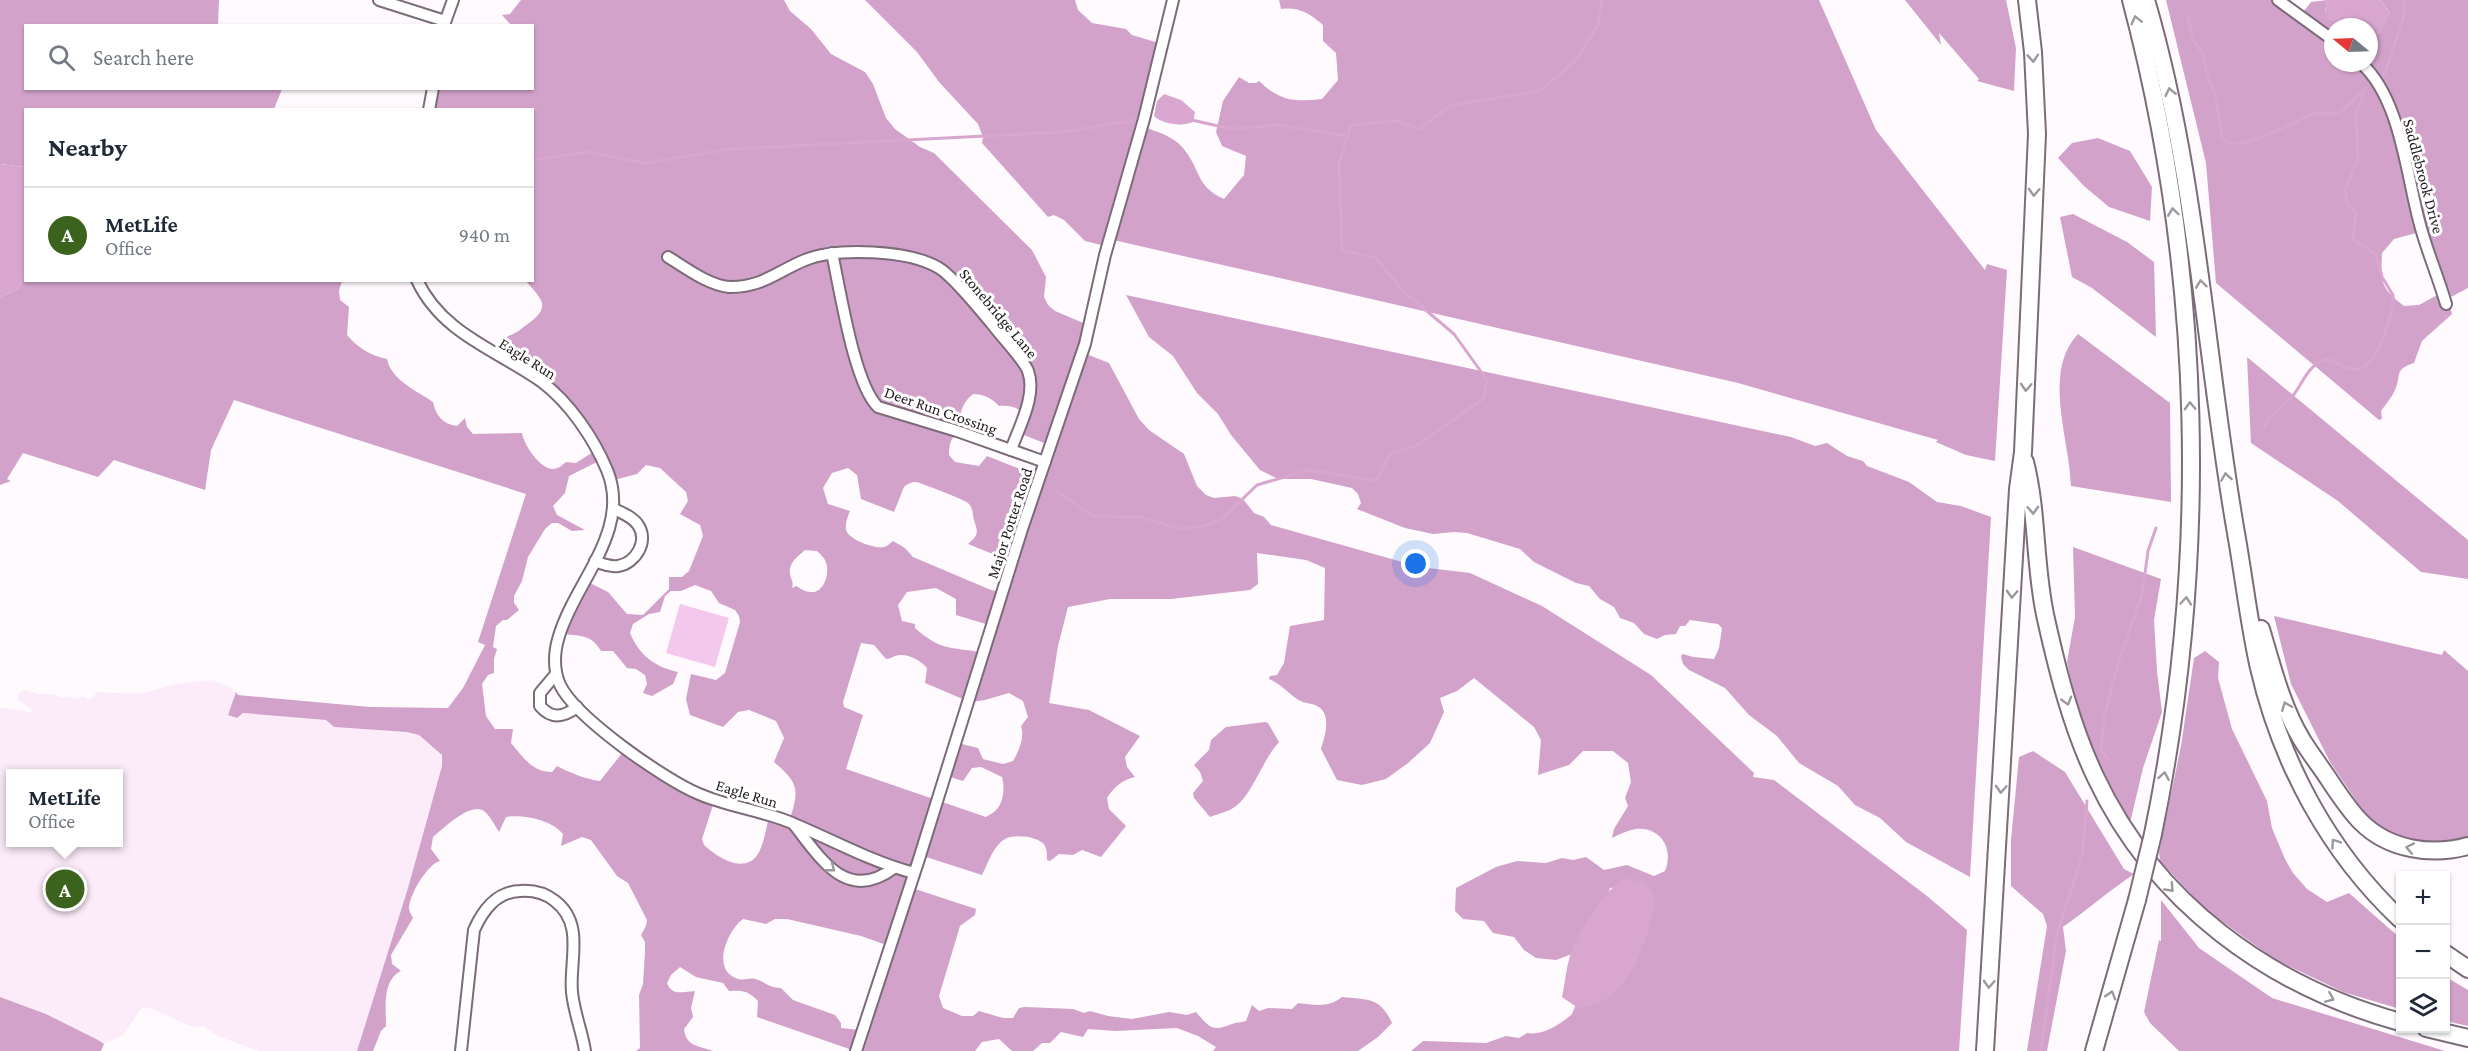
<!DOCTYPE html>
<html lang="en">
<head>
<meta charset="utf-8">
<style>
  :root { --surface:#fff; --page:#f2f2f3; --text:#1f2937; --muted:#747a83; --line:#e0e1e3; --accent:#3c631e }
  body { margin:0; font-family:"Crimson Pro",serif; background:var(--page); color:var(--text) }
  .controls { position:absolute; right:18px; bottom:18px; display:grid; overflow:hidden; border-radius:0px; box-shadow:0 2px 4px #0004 }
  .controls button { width:54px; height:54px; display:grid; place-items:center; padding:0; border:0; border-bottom:2px solid var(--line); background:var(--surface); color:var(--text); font:30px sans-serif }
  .compass { position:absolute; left:2324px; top:18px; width:54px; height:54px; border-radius:50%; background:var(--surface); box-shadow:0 2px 4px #0004; rotate:289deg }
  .you { position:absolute; left:1416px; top:564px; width:21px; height:21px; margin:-15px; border:4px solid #fff; border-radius:50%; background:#1a73e8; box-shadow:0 0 0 9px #1a73e833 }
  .badge { display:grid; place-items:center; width:39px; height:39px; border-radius:50%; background:var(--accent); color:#fff; font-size:20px; font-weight:700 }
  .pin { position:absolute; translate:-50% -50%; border:3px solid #fff; box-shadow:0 2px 6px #0006 }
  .popup { position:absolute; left:6px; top:769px; width:117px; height:78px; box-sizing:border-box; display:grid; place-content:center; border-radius:0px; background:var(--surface); filter:drop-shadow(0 2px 4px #0005); font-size:20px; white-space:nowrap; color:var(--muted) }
  .popup b { font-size:22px; color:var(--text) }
  .popup::after { content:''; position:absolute; left:50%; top:100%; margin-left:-12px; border:12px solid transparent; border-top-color:var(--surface) }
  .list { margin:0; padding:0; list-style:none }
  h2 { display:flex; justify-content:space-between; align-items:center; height:78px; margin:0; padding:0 24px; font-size:26px }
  h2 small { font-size:20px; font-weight:400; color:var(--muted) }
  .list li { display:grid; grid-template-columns:39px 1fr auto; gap:18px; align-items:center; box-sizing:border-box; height:96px; padding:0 24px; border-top:2px solid var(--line) }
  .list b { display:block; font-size:22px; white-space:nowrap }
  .list p { margin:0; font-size:20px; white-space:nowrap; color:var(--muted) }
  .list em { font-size:20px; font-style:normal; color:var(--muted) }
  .icon { flex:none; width:33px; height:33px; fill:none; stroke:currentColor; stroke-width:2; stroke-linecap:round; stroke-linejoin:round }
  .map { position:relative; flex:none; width:2468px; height:1051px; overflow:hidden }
  .search { position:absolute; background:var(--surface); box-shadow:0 2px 4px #0004; left:24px; top:24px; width:510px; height:66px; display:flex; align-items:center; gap:15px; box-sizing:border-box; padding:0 21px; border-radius:0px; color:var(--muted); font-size:22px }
  .panel { position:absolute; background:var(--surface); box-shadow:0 2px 4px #0004; left:24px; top:108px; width:510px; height:174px; border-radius:0px }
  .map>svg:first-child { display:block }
</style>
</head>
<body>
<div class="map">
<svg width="2468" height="1051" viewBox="0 0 2468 1051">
  <rect width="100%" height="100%" fill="#fefafd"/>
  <!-- built -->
  <path fill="#fcecf9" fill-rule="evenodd" d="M212,680L232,688L236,692L228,715L236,718L243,713L326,720L334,727L407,732L419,735L442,755V766L408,888L357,1051H258L218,1036L203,1026L197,1027L187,1025L151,1008L142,1007L123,1035L104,1044L46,1014L0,997V707L28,712L34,711L17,699L19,693L25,690L38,694H54L61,698L67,696L77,699L83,697L89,700L98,692L139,694L177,684ZM11,774H119V842H11Z"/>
  <!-- green -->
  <path fill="#f4c8ec" d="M680,604L729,618L715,667L666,653Z"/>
  <!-- forest -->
  <g fill="#d3a2ca" fill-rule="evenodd">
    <path d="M0,0H219L218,25L26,26V88L282,89L274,109L26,110L25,171L24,167L0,164Z"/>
    <path d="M521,0H784L790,11L811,29L831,54L865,72L873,84L886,118L895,129L920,147L934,153L1032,250L1046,277L1044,297L1048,305L1055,311L1088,325L1081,352L1109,363L1139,419L1149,430L1184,454L1197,486L1206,495L1214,498L1235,496L1243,499L1254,513L1264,517L1271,525L1420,567L1470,573L1542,606L1651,675L1754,773L1753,777L1774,780L1927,896L1967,930L1959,1051H1411L1423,1041L1486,1043L1506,1036L1519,1038L1527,1033C1542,1036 1561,1024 1572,1014L1624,886L1610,888L1602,915L1572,954L1556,960L1536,958L1524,950L1514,937L1493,933L1484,921L1463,919L1455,911L1456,888L1496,867L1517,861L1546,863L1562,858L1573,860L1586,857L1604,870L1627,865L1654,876L1665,871C1674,849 1661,827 1636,829C1628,830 1620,834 1612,838L1614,829L1628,806L1625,798L1631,782L1628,763L1613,751H1583L1569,765L1538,775L1541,740L1534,727L1474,678L1457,691L1440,698L1444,712L1430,743L1408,763L1386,779L1362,785L1337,780L1321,749C1325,735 1333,712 1315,705C1309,703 1302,703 1297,699C1287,692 1281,684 1269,679L1270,676L1277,675L1284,663L1290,626L1324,620L1325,568L1306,560L1257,553L1258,584L1250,590L1171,599H1110L1068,607L1058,646L1049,703L1089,710L1140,736L1125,757L1127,767L1135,777C1122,780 1114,787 1107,798L1109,809L1126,826L1101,857L1082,850L1073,855L1059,854L1050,861L1047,860C1047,856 1047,849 1045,846C1040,836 1013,834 1005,839C993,846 988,863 982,875L920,855L909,887L976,909L975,915L960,926L939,996L943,1008L962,1016H973L979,1011L1003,1018H1013L1019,1008L1025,1007L1073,1009L1084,1013L1090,1011L1108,1016L1132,1019L1169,1012L1187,1015L1196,1012C1210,1028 1212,1032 1232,1024C1236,1022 1241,1023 1246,1021L1252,1005L1259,1011L1268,1008L1292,1009L1298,1003C1315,1005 1329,1008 1342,997C1369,1000 1380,997 1392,1023L1378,1037L1358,1051H1213L1216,1047L1198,1036L1177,1028L1115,1031L1088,1029L1083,1037L1061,1032L1050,1043H1042L1033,1051H1012L999,1039L982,1042L975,1051H855L757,1017L758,1001C749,991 742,990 729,991L723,983L696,977L680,967L671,975L667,983C672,996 682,992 695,991L691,1008L693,1017L684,1029C686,1046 698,1046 713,1051H636L640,1048L639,995L643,984L645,952V942L641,935L646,926L647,920L628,883L617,876L591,840L582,837L561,846L563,834C552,820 523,814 506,817L499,832C495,826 491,817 485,812C472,800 444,828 433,837L431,849L440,861C428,863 408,897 409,909C410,913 411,914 413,918L391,955L392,964L401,971C382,980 386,1008 386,1026L381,1031L373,1051H357L408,888L442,766V755L419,735L407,732L334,727L326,720L243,713L237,718L228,715L236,692L238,695L370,707L448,708L463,688L485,645L478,642L526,494L234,400L211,450L205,490L114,460L98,477L23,453L7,479L11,481L0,485V297L18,289L25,276L26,280L342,281L339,291L340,300L349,307L347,335C357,347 371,356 387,359C391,380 417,391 433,402C436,416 443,424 457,426L465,418L467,427L473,434L522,433C524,445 540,469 553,469C559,469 562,465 566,462L576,463L596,450L560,399L496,355L508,336C516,334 522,328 529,323C552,306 541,299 526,281L532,280V110L432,109L435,89L532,88V26L511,25L502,15L510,14ZM973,394C983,394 992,398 999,406C1012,405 1020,408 1028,418L1024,435L1049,445L1038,476L987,456L979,466L955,462L949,455C949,445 950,437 960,432C958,418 961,403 973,394ZM603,459L614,480L637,474L646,465L660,468L686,492L688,501L680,514L700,525L703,536L689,571L682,577H669V589L643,615L627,614L608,592L588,582L567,623L564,634C581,636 592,635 601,651H613L627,668L636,669L645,675L647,684L643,693L652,696L673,684L678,672C655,667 639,655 630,633L633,624L649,614L660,612L665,596L671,591H681L695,585L711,591L719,603L735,610L739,616L740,622L725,673L716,680L691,674L686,699L690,715L723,727L738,712L749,710L776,721L784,738L774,762C800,784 799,790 789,822L769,817C766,828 764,844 758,854C744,875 717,857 704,845L702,839L714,802L627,747L600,781C588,780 568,772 557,766L552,772C532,772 523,757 511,743L513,729H495L486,716L482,684L488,675L494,673V659L497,649L493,647L496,626L503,620H507L519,610L514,603V596L522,581L528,557L545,529L552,523H558L572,531L585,530L557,515L553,506L565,493L569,476ZM848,468L857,475L861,499L894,512L904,487C907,484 911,482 916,482C921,483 965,500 968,503C974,509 972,514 974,520C978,532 979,535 968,544L1010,561L1000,592L991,590L913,557L905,548L893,541C890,543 888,546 884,547C875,549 849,540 846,530C845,523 848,516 850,511L828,504L823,488L832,473ZM805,550L817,551C821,555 825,558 826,563C830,573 824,594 810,592C805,592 800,588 796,586L792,588C794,582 791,580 790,574C788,562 798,557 805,550ZM936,588L956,599V615L989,625L981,652C950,647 941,651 915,628V624L902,621L898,605L907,592ZM861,643L874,645L886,659C889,659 892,657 895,656C905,652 921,660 927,668L925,683L965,700V703L985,700L1009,693L1023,701L1028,717L1021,726C1025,738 1019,750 1013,761L1003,764L983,759L978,748L954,742L944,775L963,781L972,768L981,767L1002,777C1005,788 1004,804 994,812C992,814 988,815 986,817L846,769L863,715L844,707L843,702ZM743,919L766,924L775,919H787L861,936L889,946L860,1030L841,1028V1023L835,1015L793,1000L781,988C767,988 765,981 755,979C747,977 742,983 732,976C713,964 729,929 743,919Z"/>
    <path d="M865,0H1075L1078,10L1092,23L1126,29L1132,35L1162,44L1140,126C1155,131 1172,135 1183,148C1201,169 1195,186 1224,199L1244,175L1246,156L1222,146L1216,132L1223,101L1239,77L1249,83H1256L1259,81C1280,101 1294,102 1322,99L1338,80L1336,53L1323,41V25C1309,13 1299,7 1281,9L1279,0H1819L1876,130L1985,270L1987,264L2007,270L1995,461L1966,455L1936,442L1938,440L1738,383L1109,239L1105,246L1085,241L1064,220L1054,215L1048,217L982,143L983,137L978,124L939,82L917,52Z"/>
    <path d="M1905,0H2006L2016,48L2014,91L1977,81L1979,79L1939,33L1941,45Z"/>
    <path d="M2166,0H2276L2301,15L2311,2L2327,0L2325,13L2344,17L2356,27H2333V63H2369V41L2372,42L2390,13L2380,0H2468V288L2447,299L2452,314L2422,341L2414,363C2393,370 2402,375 2395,390C2392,397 2386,404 2381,411L2382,419L2379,420L2216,283L2206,163ZM2420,232L2441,293L2419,305L2404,306C2380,287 2381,283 2382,253L2394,239Z"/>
    <path d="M2098,138L2130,151L2152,187L2150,221L2109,207L2084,186L2058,158L2072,143Z"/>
    <path d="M2073,214L2127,242L2154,262L2156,337L2092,288L2072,277L2060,217Z"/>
    <path d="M1126,295L1791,437L1815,446L1827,443L1847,456L1863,461L1867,466L1909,482L1937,502L1961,506L1991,517L1970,877L1906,842L1880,818L1855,805L1838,786L1799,763L1777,736L1749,715L1725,688L1689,670L1683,664L1681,656L1683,654L1693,657L1714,659L1719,648L1722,628L1718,624L1690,620L1685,626H1680L1676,634L1665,635L1657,639L1644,634L1634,623L1620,618L1614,607L1600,599L1589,586L1576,583L1534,562L1520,549L1467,533L1454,532L1433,534L1405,528L1357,509L1361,503L1358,494L1352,488L1311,479H1278L1260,470L1231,435L1218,414L1197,393L1173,356L1149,337Z"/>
    <path d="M2078,334L2170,403L2171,502L2071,486C2070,439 2042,372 2078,334Z"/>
    <path d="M2247,357L2468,540V579L2421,572L2338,501L2251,443Z"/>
    <path d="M2073,547L2161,579L2154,620L2157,671L2162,712L2143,768L2130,823L2093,751L2074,693L2067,662L2075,617Z"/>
    <path d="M2274,616L2442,655L2444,650L2468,671V839L2448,844L2400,840L2369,820L2330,762L2291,684Z"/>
    <path d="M2205,651L2219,662L2218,678L2232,729L2267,801L2272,828L2285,859L2293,873L2307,889L2327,902L2349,893L2400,938V1009L2343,992L2274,959L2205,909L2160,861L2159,852L2181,746L2194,658Z"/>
    <path d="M1265,722L1268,723L1279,742C1263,759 1253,793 1236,806C1230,811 1218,814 1210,817L1194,798L1193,793L1203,781L1200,772L1194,765L1209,750L1211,740L1226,727Z"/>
    <path d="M2033,751L2065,772L2124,869L2134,874C2109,891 2087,910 2063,927L2066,951L2047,1051H2027L2047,926L2043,914L2011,886V840L2019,757Z"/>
    <path d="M2161,900L2199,948L2272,998L2445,1051H2179L2150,1023L2144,1012L2159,940L2161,941Z"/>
    <path d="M2446,977L2468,990V1026L2446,1021Z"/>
    <path d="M0,997L46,1014L98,1040L104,1044L101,1051H0Z"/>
  </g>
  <!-- water -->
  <g fill="#d8a6cf">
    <path d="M2327,0H2380L2390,13L2381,33L2371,42L2369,41V27H2356L2344,17L2329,21L2325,13Z"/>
    <path d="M1164,94L1181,100L1195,112L1193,122C1182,127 1162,124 1154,116L1157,101Z"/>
    <path d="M0,164L24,167L26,171L25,276L18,289L0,297Z"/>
    <path d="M1623,878L1646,883L1656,900C1648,936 1635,987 1597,1004C1592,1006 1584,1007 1578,1008L1562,997C1565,984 1566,969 1570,956C1580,926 1600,898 1623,878Z"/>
  </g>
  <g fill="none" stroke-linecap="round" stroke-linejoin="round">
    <!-- stream -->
    <g stroke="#d8a6cf" stroke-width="3">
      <path d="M2188,17L2192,37L2203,55L2208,78L2215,94L2222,139C2239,155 2292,122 2312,114C2321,111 2330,117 2339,112C2348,108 2356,97 2363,90"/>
      <path d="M2381,77L2385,73L2404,16V0"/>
      <path d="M1192,120L1231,129L1277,125L1348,136"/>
      <path d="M532,160L588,152L645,163L731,149L1064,132L1141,119"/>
      <path d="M2264,429C2271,410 2280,411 2292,397C2304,382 2307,365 2327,359C2337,362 2347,371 2358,369C2378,366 2394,313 2393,295L2382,277L2376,254L2353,239L2356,213L2347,203L2345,190L2358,158L2356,114L2366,88"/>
      <path d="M1056,491L1093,516L1140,517L1180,529L1205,526L1223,518L1257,485L1309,470L1376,481L1391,453L1416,446L1483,399L1487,380L1454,334L1402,290L1376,258L1342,250L1339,164L1351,125L1397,121L1419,129L1451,105L1540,91L1576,60L1598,25L1602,0"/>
      <path d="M2109,760L2101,750L2104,718L2119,660L2142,595L2148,551L2156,528"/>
      <path d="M2041,1051L2057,934L2082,856L2087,801"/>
    </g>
    <!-- minor casing -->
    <g stroke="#7c6b79" stroke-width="14">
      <g id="minor">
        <path d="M379,0L445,21"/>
        <path d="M2278,0L2333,40"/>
        <path d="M444,25L453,0"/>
        <path d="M2361,63C2400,98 2406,172 2419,221C2426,249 2438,276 2446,304"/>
        <path d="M429,110L433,88"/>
        <path d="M832,253C840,289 854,384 878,407L957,431L1045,462"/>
        <path d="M668,257C686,268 708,285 729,287C761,288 778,271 805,260C837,247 909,250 939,268C954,277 980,310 992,324C1000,335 1025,361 1028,371C1037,395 1019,427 1011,450"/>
        <path d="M417,280C442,334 497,350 542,382C570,403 594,439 607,470C632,530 575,582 559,636C554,652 553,669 560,685C576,718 665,780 699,794C727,806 758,810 787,821C829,838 869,861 914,873"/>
        <path d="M595,561C602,564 610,567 618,566C636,563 649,541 638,525C633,517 622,513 614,509"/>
        <path d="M556,674L540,693V706C552,720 564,717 577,707"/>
        <path d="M795,826C822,860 847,903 894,868"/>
        <path d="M461,1051L474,930C483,910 496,892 520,891C533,890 545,893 555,901C585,924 569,961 572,992C574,1013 582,1031 585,1051"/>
        <path d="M856,1051L919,859L1022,529L1085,344L1105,255L1144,119L1173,0"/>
      </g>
    </g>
    <!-- highway casing -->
    <g stroke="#7c6b79" stroke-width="20">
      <g id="highway">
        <path d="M2131,0C2203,272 2210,558 2153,834"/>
        <path d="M2146,0C2197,174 2205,355 2236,533C2244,578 2249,624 2259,668C2281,763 2329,852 2400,919"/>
        <path d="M2025,462C2038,513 2034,567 2046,619C2058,673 2072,728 2096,778C2155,903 2269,986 2400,1022"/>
        <path d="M2261,629C2272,666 2282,707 2302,740C2310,753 2320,766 2328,778C2338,793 2349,810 2361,822C2389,850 2432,856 2468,846"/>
        <path d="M2446,954L2468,969"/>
        <path d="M2426,1028L2468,1038"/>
        <path d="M1985,1051L2018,489L2023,452L2037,134L2033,52L2027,0"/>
        <path d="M2094,1051L2137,900"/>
      </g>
    </g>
    <!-- minor -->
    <use href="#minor" stroke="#fff" stroke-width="10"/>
    <!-- highway -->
    <use href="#highway" stroke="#fff" stroke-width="16"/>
    <!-- highway-bridge casing -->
    <g stroke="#7c6b79" stroke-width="20" stroke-linecap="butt">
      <path id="highway-bridge" d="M2137,900L2153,834"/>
    </g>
    <!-- highway-bridge -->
    <use href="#highway-bridge" stroke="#fff" stroke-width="16"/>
  </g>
  <!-- one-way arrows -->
  <defs><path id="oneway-chevron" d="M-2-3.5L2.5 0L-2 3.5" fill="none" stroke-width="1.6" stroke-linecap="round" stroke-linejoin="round" transform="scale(1.5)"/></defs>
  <g stroke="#9c989b">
    <use href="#oneway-chevron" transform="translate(2136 20) rotate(-104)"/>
    <use href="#oneway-chevron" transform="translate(2033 58) rotate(86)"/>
    <use href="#oneway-chevron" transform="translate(2170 92) rotate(-102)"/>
    <use href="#oneway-chevron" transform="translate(2034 192) rotate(93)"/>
    <use href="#oneway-chevron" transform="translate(2173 212) rotate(-98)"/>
    <use href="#oneway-chevron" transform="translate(2201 284) rotate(-97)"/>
    <use href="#oneway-chevron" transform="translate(2026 387) rotate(93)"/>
    <use href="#oneway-chevron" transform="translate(2190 406) rotate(-92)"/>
    <use href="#oneway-chevron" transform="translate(2226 477) rotate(-99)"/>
    <use href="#oneway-chevron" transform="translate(2033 510) rotate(87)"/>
    <use href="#oneway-chevron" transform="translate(2012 594) rotate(93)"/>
    <use href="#oneway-chevron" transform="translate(2186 601) rotate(-85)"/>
    <use href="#oneway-chevron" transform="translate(2067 701) rotate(74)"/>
    <use href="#oneway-chevron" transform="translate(2286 706) rotate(-112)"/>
    <use href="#oneway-chevron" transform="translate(2164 776) rotate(-80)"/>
    <use href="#oneway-chevron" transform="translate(2001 789) rotate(93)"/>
    <use href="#oneway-chevron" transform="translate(2335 843) rotate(-125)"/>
    <use href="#oneway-chevron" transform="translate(2410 848) rotate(-169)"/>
    <use href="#oneway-chevron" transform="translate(831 868) rotate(38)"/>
    <use href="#oneway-chevron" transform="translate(2170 888) rotate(47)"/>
    <use href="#oneway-chevron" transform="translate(1989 984) rotate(93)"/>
    <use href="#oneway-chevron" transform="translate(2111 995) rotate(-73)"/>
    <use href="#oneway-chevron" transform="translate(2330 998) rotate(23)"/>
  </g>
  <g text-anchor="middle" stroke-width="6" stroke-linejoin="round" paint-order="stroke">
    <!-- street labels -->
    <g font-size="16" fill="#221b21" stroke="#fff">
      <text transform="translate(2424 176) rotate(75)" y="6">Saddlebrook Drive</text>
      <text transform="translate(999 313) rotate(50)" y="6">Stonebridge Lane</text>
      <text transform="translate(528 358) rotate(32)" y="6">Eagle Run</text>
      <text transform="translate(941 410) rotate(19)" y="6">Deer Run Crossing</text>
      <text transform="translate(1009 523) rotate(-72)" y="6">Major Potter Road</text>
      <text transform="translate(747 793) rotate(17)" y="6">Eagle Run</text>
    </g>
  </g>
</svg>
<div class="controls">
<button>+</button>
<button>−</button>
<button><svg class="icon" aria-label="layers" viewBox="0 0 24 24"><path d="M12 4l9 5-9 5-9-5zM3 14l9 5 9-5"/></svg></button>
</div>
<svg class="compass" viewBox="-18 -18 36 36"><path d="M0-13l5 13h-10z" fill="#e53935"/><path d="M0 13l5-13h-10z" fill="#747a83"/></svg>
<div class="you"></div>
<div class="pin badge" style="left:65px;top:889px">A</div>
<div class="popup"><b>MetLife</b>Office</div>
<div class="search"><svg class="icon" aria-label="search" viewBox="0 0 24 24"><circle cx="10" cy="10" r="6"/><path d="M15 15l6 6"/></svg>Search here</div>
<section class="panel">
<h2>Nearby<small></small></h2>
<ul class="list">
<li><span class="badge">A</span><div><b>MetLife</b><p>Office</p></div><em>940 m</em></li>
</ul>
</section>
</div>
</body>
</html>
